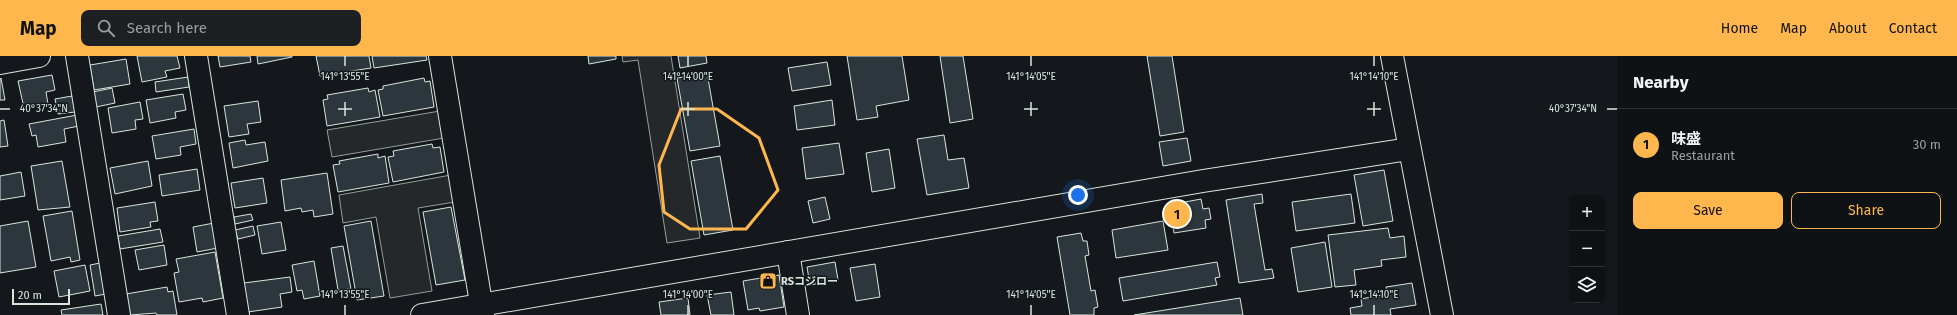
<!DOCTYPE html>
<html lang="en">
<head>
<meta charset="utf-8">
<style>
  :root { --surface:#0f1215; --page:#1d2022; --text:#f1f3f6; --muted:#9b9ea0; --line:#2f3234; --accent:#ffb74d }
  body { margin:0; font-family:"Fira Sans","Noto Sans JP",sans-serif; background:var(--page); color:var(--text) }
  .controls { position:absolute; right:12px; bottom:12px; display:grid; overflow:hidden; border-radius:8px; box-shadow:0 1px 3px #0004 }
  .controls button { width:36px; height:36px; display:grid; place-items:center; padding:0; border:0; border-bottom:1px solid var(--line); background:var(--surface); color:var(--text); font:20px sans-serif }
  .scale { position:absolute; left:12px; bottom:10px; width:58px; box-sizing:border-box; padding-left:4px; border:2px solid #d8e6dc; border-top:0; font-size:11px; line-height:14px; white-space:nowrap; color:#d8e6dc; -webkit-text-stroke:3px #14181c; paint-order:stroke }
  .you { position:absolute; left:1078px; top:139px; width:14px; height:14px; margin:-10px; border:3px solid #fff; border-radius:50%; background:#1a73e8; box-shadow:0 0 0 6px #1a73e833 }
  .badge { display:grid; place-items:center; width:26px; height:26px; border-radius:50%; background:var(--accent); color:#111; font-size:13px; font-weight:700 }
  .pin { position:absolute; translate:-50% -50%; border:2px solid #fff; box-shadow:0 1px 4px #0006 }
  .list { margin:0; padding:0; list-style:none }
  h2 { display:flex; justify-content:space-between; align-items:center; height:52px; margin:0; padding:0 16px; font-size:17px }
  h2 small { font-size:13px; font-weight:400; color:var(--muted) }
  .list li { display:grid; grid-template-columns:26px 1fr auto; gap:12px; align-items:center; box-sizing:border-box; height:72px; padding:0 16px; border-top:1px solid var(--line) }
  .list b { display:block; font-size:15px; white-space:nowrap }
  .list p { margin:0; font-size:13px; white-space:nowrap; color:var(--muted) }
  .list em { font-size:13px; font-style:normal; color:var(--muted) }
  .actions { display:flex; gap:8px; padding:12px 16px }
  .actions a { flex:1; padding:9px 0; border:1px solid var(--accent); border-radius:8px; text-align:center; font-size:14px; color:var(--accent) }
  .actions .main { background:var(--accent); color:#111 }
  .icon { flex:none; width:22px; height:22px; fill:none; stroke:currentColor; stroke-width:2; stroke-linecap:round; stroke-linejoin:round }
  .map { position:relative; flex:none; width:1617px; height:259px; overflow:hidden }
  header { display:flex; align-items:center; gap:24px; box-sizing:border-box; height:56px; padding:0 20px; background:var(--accent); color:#111 }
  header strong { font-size:19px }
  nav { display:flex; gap:22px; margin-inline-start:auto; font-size:14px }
  .search { width:280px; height:36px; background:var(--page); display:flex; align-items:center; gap:10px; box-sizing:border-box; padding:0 14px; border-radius:8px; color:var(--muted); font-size:15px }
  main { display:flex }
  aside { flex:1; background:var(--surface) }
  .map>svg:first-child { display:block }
</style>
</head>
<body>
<header>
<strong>Map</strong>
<div class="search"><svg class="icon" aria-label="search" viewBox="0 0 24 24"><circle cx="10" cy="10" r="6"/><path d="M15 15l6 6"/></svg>Search here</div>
<nav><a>Home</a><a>Map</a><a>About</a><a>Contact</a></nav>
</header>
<main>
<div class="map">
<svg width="1617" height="259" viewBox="0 0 1617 259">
  <rect width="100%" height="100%" fill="#14181c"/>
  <!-- parking -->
  <g fill="#24282b" stroke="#939e99">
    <path d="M622,0H671L700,182L667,187L638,4L623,6Z"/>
    <path d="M440,55L444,82L332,101L327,74Z"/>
    <path d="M451,119L455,146L418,152L432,235L390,242L376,161L343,167L339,139Z"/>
  </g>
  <!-- building -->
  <g fill="#2c363c" stroke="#d8e6dc">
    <path d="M137,0H177L180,12L165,15L167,21L142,26Z"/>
    <path d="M218,0H250L251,6L220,11Z"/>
    <path d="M257,0H292V1L258,8Z"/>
    <path d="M316,0H369L371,12L320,20Z"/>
    <path d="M372,0H426L427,4L374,12Z"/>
    <path d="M588,0H616V3L589,8Z"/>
    <path d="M678,0H706L707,7L680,12Z"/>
    <path d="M847,0H902L909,44L876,50L878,61L857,64Z"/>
    <path d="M940,0H963L973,63L950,67Z"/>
    <path d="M1147,0H1172L1184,76L1160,80Z"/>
    <path d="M126,3L130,28L94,34L90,9Z"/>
    <path d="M827,6L831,29L792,35L788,12Z"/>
    <path d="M707,17L720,90L690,95L677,22Z"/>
    <path d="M52,19L55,34L46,36L48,48L24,52L18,25Z"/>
    <path d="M188,21L189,31L156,36L155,26Z"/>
    <path d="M1,22L5,44H0V23Z"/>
    <path d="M424,22L425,26L430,25L434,51L383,60L378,34L383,33V30Z"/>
    <path d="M112,32L115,47L96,51L93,36Z"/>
    <path d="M368,32L369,36L375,34L380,61L327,70L323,44L328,43L327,39Z"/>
    <path d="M183,38L186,54L175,56L176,62L150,67L146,44Z"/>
    <path d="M72,40L75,56L58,58L55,43Z"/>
    <path d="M832,44L835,69L797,74L794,50Z"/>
    <path d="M258,45L261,66L247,68L249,78L229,81L224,50Z"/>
    <path d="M140,46L143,63L135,64L136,73L112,77L108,52Z"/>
    <path d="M77,59L79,70L64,73L66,86L38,91L36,79L32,80L29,68Z"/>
    <path d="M4,64L8,90L0,91V65Z"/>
    <path d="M194,73L196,88L180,91L181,99L156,103L152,80Z"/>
    <path d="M944,79L948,104L964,102L969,132L927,139L917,83Z"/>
    <path d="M1187,82L1191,105L1163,110L1159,86Z"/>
    <path d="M245,84L246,89L265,86L268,105L233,112L229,87Z"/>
    <path d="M839,87L844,118L806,123L802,92Z"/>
    <path d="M432,88L433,92L440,91L444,116L393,126L388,101L394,100L393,95Z"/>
    <path d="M889,93L895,132L872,136L866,97Z"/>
    <path d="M378,98V102L385,100L389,127L338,136L333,109L340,108L339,105Z"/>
    <path d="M720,100L733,174L704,179L691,105Z"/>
    <path d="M62,105L70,151L38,154L31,110Z"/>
    <path d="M148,105L152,130L115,138L110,112Z"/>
    <path d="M197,113L200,134L162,140L159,119Z"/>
    <path d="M1384,114L1393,165L1363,170L1354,119Z"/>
    <path d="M21,116L25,140L0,144V120Z"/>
    <path d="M327,117L333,158L314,161L313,154L302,156L301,152L285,155L281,124Z"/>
    <path d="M263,122L267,147L235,152L231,127Z"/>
    <path d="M1262,138L1263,147L1254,148L1265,214L1272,213L1274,222L1239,227L1226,144Z"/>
    <path d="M1351,138L1355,167L1296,175L1292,146Z"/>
    <path d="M825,141L830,163L813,167L808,145Z"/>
    <path d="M1201,143L1203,153L1209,152L1211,163L1205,164L1206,172L1174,177L1169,149Z"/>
    <path d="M155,146L158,165L150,166L151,171L120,176L117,152Z"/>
    <path d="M451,151L465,224L436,229L423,156Z"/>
    <path d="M72,155L80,204L71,206L70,201L51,205L43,160Z"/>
    <path d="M251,158L253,164L235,168L234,161Z"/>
    <path d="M28,165L36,211L0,217V170Z"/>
    <path d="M371,165L384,240L357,244L344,170Z"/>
    <path d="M1163,165L1168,194L1116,202L1112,174Z"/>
    <path d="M281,166L286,194L262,198L257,170Z"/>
    <path d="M214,167L218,192L197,196L193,171Z"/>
    <path d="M253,170L255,179L238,183L235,174Z"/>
    <path d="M1388,172L1390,182L1404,180L1406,201L1381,204L1382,210L1354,214L1356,229L1335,231L1328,179Z"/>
    <path d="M160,173L163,186L120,193L118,180Z"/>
    <path d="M1081,177L1083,185H1087L1089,199L1085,200L1091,235L1095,234L1098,251L1094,252V259H1070L1057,181Z"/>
    <path d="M1325,186L1332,231L1298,236L1291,192Z"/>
    <path d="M164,189L167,209L139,214L135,194Z"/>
    <path d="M343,190L351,233L338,234L331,192Z"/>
    <path d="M215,196L223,242L203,246L202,242L179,246L174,217L179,216L176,203Z"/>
    <path d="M314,205L320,240L304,243L302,234L297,235L292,209Z"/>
    <path d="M835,206L838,224L810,229L807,211Z"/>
    <path d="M1217,206L1220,221L1215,222L1217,229L1123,245L1119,222Z"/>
    <path d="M100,207L106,238L95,240L90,209Z"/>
    <path d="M875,208L880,241L856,245L850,212Z"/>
    <path d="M85,209L90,235L59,241L54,215Z"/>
    <path d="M779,219L784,251L760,255L759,252L748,254L743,225Z"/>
    <path d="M290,221L292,236L280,238L282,251L248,256L244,227Z"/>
    <path d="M1412,227L1416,249L1390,253L1391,259H1351L1350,252L1362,250L1361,243L1387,238L1386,231Z"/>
    <path d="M167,231L168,236L173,235L177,259H157L156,257L130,259L126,238Z"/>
    <path d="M731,236L734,259H711L707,239Z"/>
    <path d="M688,242L690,259H661L659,246Z"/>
    <path d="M1240,242L1243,259H1134Z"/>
    <path d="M101,248L103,259H62L61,254Z"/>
  </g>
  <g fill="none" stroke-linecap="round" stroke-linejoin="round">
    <!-- minor casing -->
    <g stroke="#d8e6dc" stroke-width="24">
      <g id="minor">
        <path d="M77,0L119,259"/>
        <path d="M196,0L238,259"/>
        <path d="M440,0L483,259"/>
        <path d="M1392,0L1442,259"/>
        <path d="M0,7L39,0"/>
        <path d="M788,196L798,259"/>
        <path d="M422,259L1203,125L1409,93"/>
      </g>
    </g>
    <!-- minor -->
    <use href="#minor" stroke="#14181c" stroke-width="22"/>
  </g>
  <!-- marked area -->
  <path fill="none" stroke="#ffb74d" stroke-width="3" stroke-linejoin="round" d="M681,53H717L759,82L778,134L746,173H690L664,156L659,109Z"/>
  <!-- ticks -->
  <path fill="none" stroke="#d8e6dc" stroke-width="1.5" d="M345,0V10M688,0V10M1031,0V10M1374,0V10M345,46V60M688,46V60M1031,46V60M1374,46V60M0,53H10M338,53H352M681,53H695M1024,53H1038M1367,53H1381M1607,53H1617M345,249V259M688,249V259M1031,249V259M1374,249V259"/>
  <!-- icons -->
  <defs>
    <g id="shop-square" transform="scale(0.9)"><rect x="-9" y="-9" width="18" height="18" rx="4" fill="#ffb74d" stroke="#14181c"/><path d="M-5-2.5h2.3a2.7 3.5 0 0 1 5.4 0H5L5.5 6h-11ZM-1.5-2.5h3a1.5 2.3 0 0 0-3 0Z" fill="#111"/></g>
  </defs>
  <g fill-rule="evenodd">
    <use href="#shop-square" x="768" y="225"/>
  </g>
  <g text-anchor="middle" stroke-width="3" stroke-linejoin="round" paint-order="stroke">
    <!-- poi labels -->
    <g font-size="11" font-weight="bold" fill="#d8e6dc" stroke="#14181c" text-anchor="start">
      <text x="781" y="229">RSコジロー</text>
    </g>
  </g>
  <g font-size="10" text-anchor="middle" fill="#d8e6dc" stroke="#14181c" stroke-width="3" stroke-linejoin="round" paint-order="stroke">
    <text x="345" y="24">141°13'55"E</text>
    <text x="688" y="24">141°14'00"E</text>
    <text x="1031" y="24">141°14'05"E</text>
    <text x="1374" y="24">141°14'10"E</text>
    <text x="44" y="56">40°37'34"N</text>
    <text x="1573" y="56">40°37'34"N</text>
    <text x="345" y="242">141°13'55"E</text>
    <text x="688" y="242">141°14'00"E</text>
    <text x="1031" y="242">141°14'05"E</text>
    <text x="1374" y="242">141°14'10"E</text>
  </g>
</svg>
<div class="controls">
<button>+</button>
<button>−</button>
<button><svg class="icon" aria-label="layers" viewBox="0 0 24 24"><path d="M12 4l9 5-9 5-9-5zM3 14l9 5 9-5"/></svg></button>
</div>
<div class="scale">20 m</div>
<div class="you"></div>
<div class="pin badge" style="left:1177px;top:158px">1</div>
</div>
<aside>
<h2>Nearby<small></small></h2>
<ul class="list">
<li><span class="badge">1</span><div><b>味盛</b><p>Restaurant</p></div><em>30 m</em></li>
</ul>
<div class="actions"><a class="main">Save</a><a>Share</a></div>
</aside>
</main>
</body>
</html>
